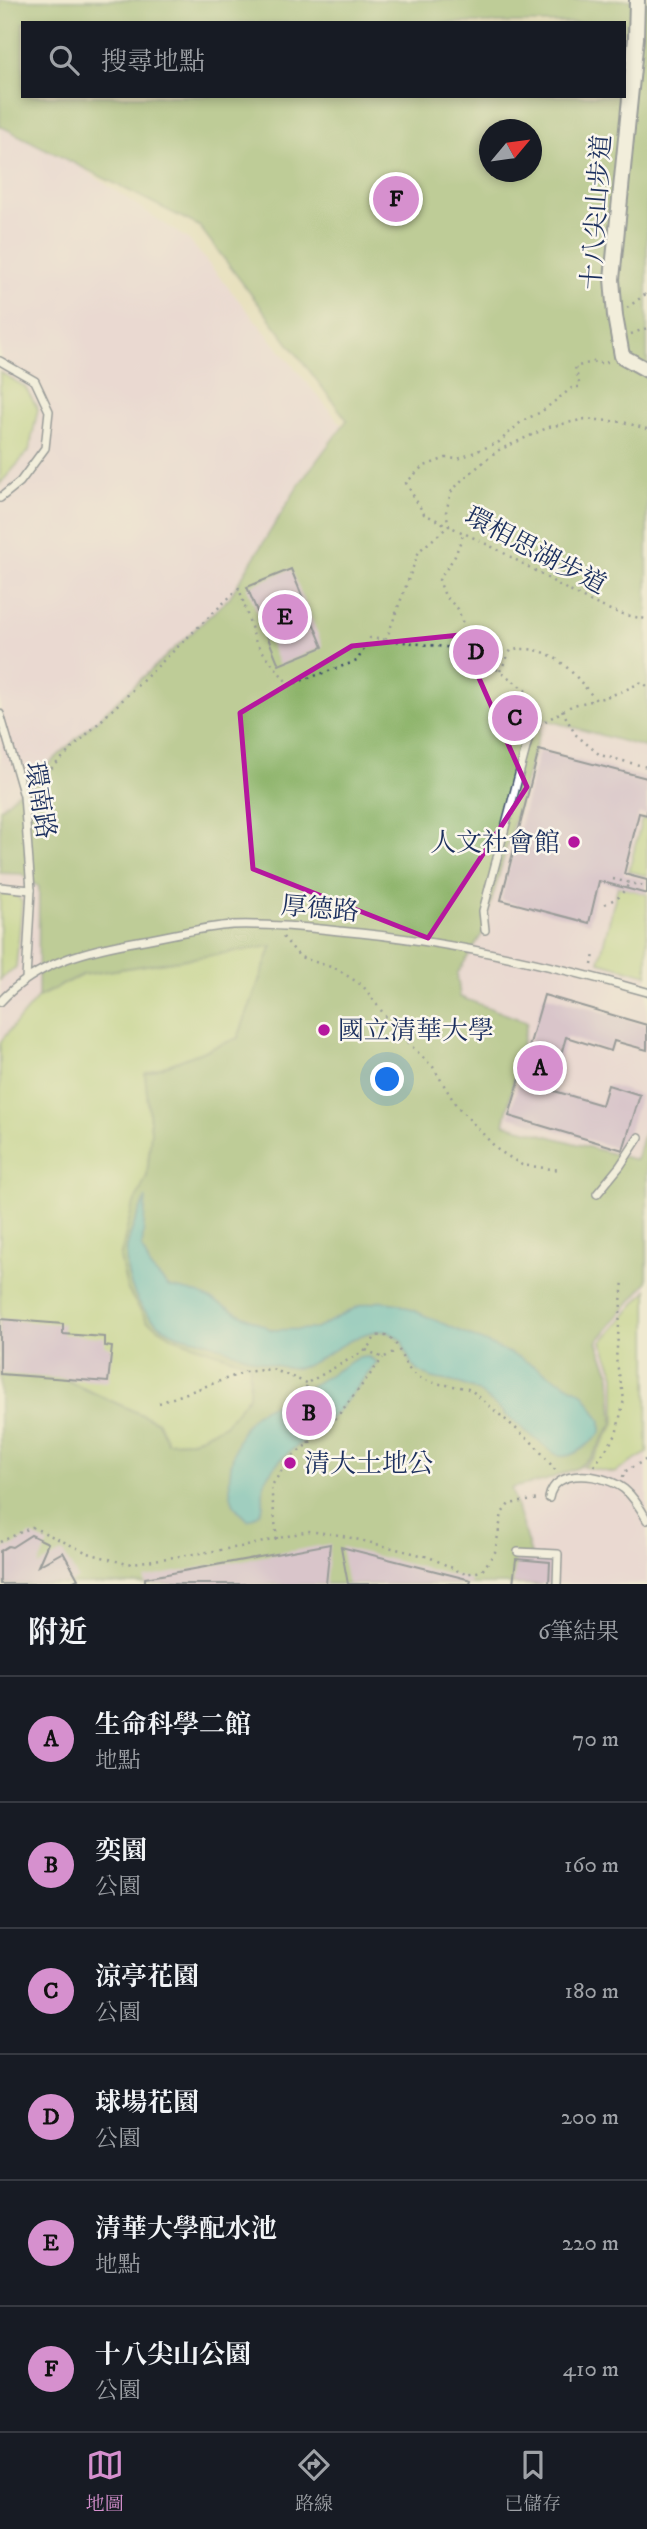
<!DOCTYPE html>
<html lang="zh-TW">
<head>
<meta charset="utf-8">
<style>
  :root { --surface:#171b24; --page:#242831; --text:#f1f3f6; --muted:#9ea1a6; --line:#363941; --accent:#d690ce }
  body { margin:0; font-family:"IM FELL DW Pica","Noto Serif TC",serif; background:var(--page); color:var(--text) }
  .compass { position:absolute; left:479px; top:119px; width:63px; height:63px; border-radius:50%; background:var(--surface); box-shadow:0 4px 10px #0003; rotate:61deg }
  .you { position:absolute; left:388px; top:1080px; width:24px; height:24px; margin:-18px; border:5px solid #fff; border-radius:50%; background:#1a73e8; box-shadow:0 0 0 10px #1a73e833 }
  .badge { display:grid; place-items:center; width:46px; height:46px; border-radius:50%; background:var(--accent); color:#111; font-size:23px; font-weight:700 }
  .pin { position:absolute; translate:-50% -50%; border:4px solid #fff; box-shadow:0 2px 7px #0006 }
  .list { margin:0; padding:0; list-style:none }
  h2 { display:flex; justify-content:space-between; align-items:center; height:91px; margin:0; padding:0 28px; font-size:30px }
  h2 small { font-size:23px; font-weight:400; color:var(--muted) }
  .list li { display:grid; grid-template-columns:46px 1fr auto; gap:21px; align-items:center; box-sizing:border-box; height:126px; padding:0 28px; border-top:2px solid var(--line) }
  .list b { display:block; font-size:26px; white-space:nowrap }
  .list p { margin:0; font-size:23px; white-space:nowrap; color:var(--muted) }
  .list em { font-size:23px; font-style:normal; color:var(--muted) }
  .icon { flex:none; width:38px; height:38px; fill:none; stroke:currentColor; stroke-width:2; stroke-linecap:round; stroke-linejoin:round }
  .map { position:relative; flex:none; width:647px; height:1584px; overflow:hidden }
  .search { position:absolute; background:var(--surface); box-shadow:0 4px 10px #0003; left:21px; right:21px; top:21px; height:77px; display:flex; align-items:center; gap:18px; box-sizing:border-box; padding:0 24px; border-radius:0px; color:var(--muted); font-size:26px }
  .sheet { height:847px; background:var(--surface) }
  nav { display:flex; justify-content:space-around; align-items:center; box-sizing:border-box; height:98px; border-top:2px solid var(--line); background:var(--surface); font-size:19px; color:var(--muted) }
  nav a { display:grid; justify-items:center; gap:4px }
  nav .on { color:var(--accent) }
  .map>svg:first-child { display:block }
</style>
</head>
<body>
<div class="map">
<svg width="647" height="1584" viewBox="0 0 647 1584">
  <rect width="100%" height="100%" fill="#fbf7ec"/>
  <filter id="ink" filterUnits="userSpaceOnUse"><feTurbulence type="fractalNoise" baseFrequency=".0143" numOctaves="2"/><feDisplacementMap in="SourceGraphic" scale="14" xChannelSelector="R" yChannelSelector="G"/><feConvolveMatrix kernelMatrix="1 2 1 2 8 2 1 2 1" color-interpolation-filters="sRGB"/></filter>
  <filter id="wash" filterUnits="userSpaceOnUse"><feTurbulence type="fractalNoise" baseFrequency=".00686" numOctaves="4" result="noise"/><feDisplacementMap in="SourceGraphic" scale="28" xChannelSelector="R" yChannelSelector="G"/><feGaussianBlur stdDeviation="1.57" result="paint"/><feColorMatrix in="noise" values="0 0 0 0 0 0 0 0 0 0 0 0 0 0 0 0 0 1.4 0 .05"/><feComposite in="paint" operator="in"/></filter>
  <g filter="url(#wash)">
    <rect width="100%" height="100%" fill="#e7e0bd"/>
    <!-- built -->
    <path fill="#edd1e9" d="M0,113L189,240L385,477L647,385V1584H0Z"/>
    <!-- green -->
    <g fill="#b0d179" stroke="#66806c" stroke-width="2">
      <path d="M0,372L25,387L38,409L29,451L0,484Z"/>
      <path d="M642,819L647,820V876L629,871Z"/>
      <path d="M618,886L647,894V975L599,962Z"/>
      <path d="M0,894L16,895L22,902L16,967L0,980Z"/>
      <path d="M272,945L238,1038L145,1074L151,1131L147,1176L132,1208L175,1338L250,1364L249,1396L225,1425L191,1441L167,1442L158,1422L78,1386L25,1358L0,1371V1044L4,1037L38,997L82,975Z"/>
      <path d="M647,1290V1453L614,1473L583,1467L594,1458L615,1423V1375L602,1342Z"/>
    </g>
    <!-- forest -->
    <path fill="#8cb369" stroke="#547164" stroke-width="2" fill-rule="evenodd" d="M0,0H647V748L543,719L482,934L457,974L460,997L527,1022L504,1124L636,1160L647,1121V1282L597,1342L611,1376L613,1423L592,1457L577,1468L544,1481L511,1488L540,1584H0V1371L25,1358L78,1386L158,1422L167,1442L191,1441L225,1425L249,1396L250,1364L175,1338L147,1321L127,1289L120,1258L132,1208L147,1176L151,1131L145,1074L238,1038L272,946L82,975L38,997L39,887L22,874L0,873V809L229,598L300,483L347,420L199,226L0,126ZM23,23H624V96H23ZM490,130H532V172H490Z"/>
    <!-- water -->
    <g fill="#49b9c0" stroke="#32748f" stroke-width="2">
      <path d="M146,1198L142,1248L151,1269L169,1287L200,1294L272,1330L316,1329L359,1306L381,1301L399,1304L518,1357L584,1394L601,1421V1433C590,1442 576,1458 560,1456C552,1456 493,1402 480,1393C444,1369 417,1395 402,1340C398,1338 392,1333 388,1332C365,1326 335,1351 315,1361C309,1364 302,1369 295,1368C264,1366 237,1353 208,1342C197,1338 183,1338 172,1332C141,1318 123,1282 127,1248C130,1231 138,1214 146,1198Z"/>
      <path d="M366,1356L377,1362C357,1386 337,1416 312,1435C298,1446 286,1452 275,1466C272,1470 267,1475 265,1480C258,1499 273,1509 248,1520C242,1514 234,1508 232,1499C224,1474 237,1425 260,1411C267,1406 277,1404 284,1400C310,1388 335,1371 359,1357Z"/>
    </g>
    <g id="blocks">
      <!-- building -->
      <g fill="#c7a5da">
        <path d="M291,569L323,647L279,665L247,587Z"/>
        <path d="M539,750L647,778V815L639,813L624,874L647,880V894L599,881L589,923L501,900Z"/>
        <path d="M544,995L647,1025V1050L614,1041L611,1051L566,1037L551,1090L602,1105L608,1085L640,1095L623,1150L509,1116Z"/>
        <path d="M0,1319L63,1324V1334L105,1337V1346L112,1347L108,1382L0,1374Z"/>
        <path d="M31,1535L48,1543L38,1566L63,1552L78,1579L68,1584H0V1551L8,1546L12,1547Z"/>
        <path d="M330,1544L326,1584H145V1578Z"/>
        <path d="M341,1547L471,1580L470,1584H348Z"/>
        <path d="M516,1559L550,1562L549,1584H513Z"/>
      </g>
    </g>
  </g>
  <g filter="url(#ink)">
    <use href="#blocks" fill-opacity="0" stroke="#3a4a6c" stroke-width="2"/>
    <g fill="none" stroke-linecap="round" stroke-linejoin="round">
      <!-- lane casing -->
      <g stroke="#3a4a6c" stroke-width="10">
        <g id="lane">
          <path d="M0,361L35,381L49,411L45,448L20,482L0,498"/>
          <path d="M0,714L24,796L31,890L26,979"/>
          <path d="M0,887L31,890"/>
          <path d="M485,930L483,911L531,729"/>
          <path d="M0,1002C38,961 91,949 144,940C173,935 203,927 233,925C269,924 304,927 339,931C444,940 546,963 647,992"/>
          <path d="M597,1194L620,1166L639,1137"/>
          <path d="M549,1498C555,1466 604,1474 624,1489C634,1497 641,1509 647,1520"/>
          <path d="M518,1552L558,1554L557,1584"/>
        </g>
      </g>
      <!-- street casing -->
      <g stroke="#3a4a6c" stroke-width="18">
        <path id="street" d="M637,0L636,38L612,279L615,316L622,356L647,370"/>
      </g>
      <!-- path -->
      <g stroke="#3a4a6c" stroke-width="2.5" stroke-dasharray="2 5" stroke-linecap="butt">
        <path d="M627,308L647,293"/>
        <path d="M631,334L647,328"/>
        <path d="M647,429L623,422L585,419L549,427L497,451L462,480L451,492L446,512L449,526C472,537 496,548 518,561C559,584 599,613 647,619"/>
        <path d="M386,640L419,551L449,526L424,514L406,483L422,467L446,458L458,459L499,442L522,421L541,412L573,387H580L575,367L596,361L600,363L609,362"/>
        <path d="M454,648L464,627L458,609L445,596L439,580L455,556L463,535"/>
        <path d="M500,671L511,650C553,643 571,671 596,700L621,692L642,682L647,686"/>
        <path d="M562,710L575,734L600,755L647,767"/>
        <path d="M539,725L573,705L596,700"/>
        <path d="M31,788L239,588L256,643L289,685L357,661L370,638L454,648L500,671L525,690L533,708L532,719"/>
        <path d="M613,879L647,887"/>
        <path d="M605,904L619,897L629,884"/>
        <path d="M283,937L300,957L337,969L363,986L398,1033L433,1067L456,1105L498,1150L522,1165L560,1170"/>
        <path d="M592,965L594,954"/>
        <path d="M366,1350L383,1358L397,1350"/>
        <path d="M159,1403L245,1372L272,1369L307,1383"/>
        <path d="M309,1443C303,1419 302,1408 307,1383L366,1350L376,1336C400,1331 398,1360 412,1372C428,1387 452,1383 471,1390L535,1445L556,1471"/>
        <path d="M594,1466L616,1435L624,1399L616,1359L623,1280"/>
        <path d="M623,1477L624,1472L647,1459"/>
        <path d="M277,1539L271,1487L289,1459L329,1427L383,1358"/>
        <path d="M0,1542L32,1527L88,1553L127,1564L247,1546L308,1531L339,1535L429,1557L465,1574L482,1571L495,1552L502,1513L509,1504L539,1499"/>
      </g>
      <!-- lane -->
      <use href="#lane" stroke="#fff" stroke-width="7"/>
      <!-- street -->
      <use href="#street" stroke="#fff" stroke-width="14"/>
    </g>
  </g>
  <!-- marked area -->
  <path d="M0 0H647V1584H0ZM460,635L527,787L428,938L253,869L240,713L352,646Z" fill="#e7e0bd" fill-opacity=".55" fill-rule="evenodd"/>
  <path fill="none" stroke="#b5179e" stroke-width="5" stroke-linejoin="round" d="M460,635L527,787L428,938L253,869L240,713L352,646Z"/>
  <!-- markers -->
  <g fill="#b5179e" stroke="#fbf7ec" stroke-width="2.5">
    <circle cx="574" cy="842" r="7"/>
    <circle cx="324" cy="1030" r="7"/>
    <circle cx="290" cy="1463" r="7"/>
  </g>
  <g text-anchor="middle" stroke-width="5" stroke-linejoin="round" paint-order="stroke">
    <!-- street labels -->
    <g font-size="26" fill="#1b2f5e" stroke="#fbf7ec">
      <text transform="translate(596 212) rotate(-86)" y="9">十八尖山步道</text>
      <text transform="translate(536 550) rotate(28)" y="9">環相思湖步道</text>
      <text transform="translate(41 800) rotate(81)" y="9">環南路</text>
      <text transform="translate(320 908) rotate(5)" y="9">厚德路</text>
    </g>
    <!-- poi labels -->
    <g font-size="26" fill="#1b2f5e" stroke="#fbf7ec" text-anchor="start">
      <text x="560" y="851" text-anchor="end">人文社會館</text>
      <text x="338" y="1039">國立清華大學</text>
      <text x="304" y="1472">清大土地公</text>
    </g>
  </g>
</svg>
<svg class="compass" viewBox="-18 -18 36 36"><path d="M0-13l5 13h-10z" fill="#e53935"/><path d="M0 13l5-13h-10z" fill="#9ea1a6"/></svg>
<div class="you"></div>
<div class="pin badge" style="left:540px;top:1068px">A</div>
<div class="pin badge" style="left:309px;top:1413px">B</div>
<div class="pin badge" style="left:515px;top:718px">C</div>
<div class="pin badge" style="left:476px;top:652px">D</div>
<div class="pin badge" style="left:285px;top:617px">E</div>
<div class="pin badge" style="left:396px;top:199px">F</div>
<div class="search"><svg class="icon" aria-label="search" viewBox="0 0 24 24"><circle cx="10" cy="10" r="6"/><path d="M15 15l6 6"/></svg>搜尋地點</div>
</div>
<section class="sheet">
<h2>附近<small>6筆結果</small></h2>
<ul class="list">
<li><span class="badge">A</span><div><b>生命科學二館</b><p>地點</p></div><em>70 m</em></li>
<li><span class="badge">B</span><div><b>奕園</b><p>公園</p></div><em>160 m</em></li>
<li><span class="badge">C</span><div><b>涼亭花園</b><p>公園</p></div><em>180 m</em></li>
<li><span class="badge">D</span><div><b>球場花園</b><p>公園</p></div><em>200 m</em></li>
<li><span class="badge">E</span><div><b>清華大學配水池</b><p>地點</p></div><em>220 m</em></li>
<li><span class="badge">F</span><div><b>十八尖山公園</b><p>公園</p></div><em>410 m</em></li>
</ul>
</section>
<nav>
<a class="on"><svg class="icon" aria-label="map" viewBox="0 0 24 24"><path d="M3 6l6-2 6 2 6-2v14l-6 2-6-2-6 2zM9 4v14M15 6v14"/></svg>地圖</a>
<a><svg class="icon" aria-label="directions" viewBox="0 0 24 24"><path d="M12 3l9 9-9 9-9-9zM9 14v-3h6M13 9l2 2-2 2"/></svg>路線</a>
<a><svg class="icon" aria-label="saved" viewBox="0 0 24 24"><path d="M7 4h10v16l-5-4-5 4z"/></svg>已儲存</a>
</nav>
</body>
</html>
